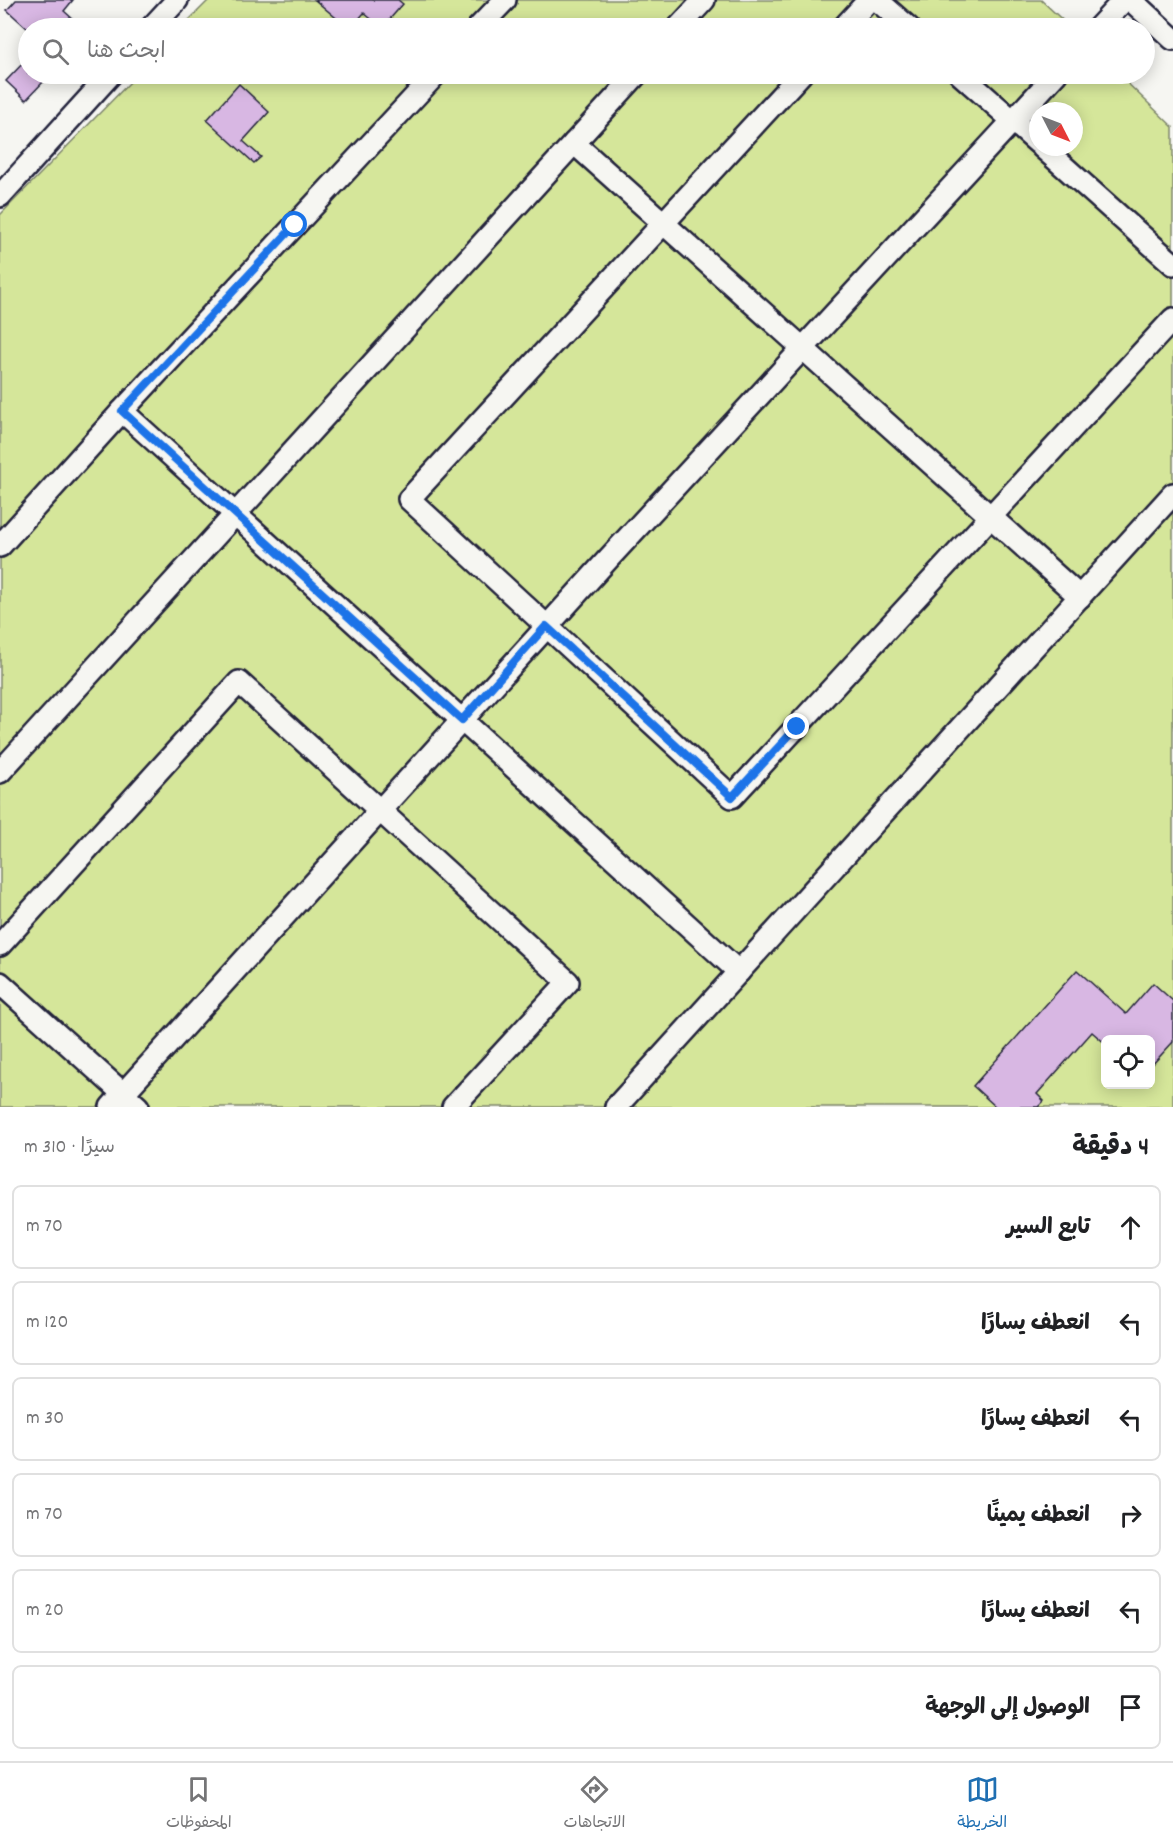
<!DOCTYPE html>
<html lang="ar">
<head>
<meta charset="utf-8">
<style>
  :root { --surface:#fff; --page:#f6f6f6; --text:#202124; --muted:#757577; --line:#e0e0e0; --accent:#1f6fb2 }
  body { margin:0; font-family:Dekko,"Playpen Sans Arabic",sans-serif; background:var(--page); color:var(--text); direction:rtl }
  .controls { position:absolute; right:18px; bottom:18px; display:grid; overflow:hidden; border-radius:9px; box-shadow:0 3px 15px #0003 }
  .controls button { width:54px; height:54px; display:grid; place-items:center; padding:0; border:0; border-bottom:2px solid var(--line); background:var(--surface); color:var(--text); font:30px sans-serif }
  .compass { position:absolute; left:1029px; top:102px; width:54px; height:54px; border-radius:50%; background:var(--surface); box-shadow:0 3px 15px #0003; rotate:132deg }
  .stop { position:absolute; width:18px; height:18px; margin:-14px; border:4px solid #1a73e8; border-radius:50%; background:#fff }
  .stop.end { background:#1a73e8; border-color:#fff; box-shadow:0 2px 6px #0008 }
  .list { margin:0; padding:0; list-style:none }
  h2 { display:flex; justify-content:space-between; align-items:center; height:78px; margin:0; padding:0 24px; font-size:26px }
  h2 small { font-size:20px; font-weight:400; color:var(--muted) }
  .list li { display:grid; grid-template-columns:39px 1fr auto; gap:18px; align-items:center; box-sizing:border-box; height:84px; margin:0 12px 12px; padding:0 12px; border:2px solid var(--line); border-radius:9px }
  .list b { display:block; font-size:22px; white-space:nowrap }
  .list em { font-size:20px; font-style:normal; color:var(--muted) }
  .icon { flex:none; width:33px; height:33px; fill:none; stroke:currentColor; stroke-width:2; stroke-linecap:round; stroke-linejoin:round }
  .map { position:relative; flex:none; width:1173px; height:1107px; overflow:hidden; direction:ltr }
  .search { position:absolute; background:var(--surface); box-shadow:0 3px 15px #0003; left:18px; right:18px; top:18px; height:66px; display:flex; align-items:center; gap:15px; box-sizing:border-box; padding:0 21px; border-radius:33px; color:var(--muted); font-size:22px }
  .sheet { height:654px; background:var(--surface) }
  nav { display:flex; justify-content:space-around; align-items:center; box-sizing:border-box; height:84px; border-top:2px solid var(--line); background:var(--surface); font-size:16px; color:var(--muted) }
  nav a { display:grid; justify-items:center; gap:3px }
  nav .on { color:var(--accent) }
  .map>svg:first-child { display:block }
</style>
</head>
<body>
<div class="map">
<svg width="1173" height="1107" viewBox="0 0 1173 1107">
  <rect width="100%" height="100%" fill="#f6f6f2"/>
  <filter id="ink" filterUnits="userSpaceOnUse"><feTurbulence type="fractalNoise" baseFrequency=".0167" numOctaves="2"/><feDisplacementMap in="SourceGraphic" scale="12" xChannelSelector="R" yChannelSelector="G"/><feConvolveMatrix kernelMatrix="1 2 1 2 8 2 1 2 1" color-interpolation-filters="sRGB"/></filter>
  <g filter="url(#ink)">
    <!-- green -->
    <g fill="#d5e69a" stroke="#7c846a" stroke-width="1.5" fill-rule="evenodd">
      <path d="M209,0H1041L1071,28H181Z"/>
      <path d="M138,74H1118L1173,127V1107H0V215ZM1038,111H1074V147H1038ZM1106,1040H1150V1084H1106Z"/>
    </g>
    <!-- building -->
    <g fill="#d8b7e3" stroke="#22223b" stroke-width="1.5">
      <path d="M16,0H73L64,11L74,20L66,28L28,29L7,10Z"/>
      <path d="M315,0H398L403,4L382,28L364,13L351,28H348Z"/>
      <path d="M25,61L28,64V74H38L45,80L26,100L6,81Z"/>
      <path d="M239,84L269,112L243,141L261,157L254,163L207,120Z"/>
      <path d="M1077,970L1126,1014L1153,983L1173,1001V1042L1150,1067V1040H1106V1044L1092,1032L1037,1094L1044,1101L1038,1107H996L973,1086Z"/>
    </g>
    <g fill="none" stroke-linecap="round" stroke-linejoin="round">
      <!-- minor casing -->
      <g stroke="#22223b" stroke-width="26">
        <g id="minor">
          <path d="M877,0L909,28"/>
          <path d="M1131,0L1173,39"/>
          <path d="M151,28L177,0"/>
          <path d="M478,28L505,0"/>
          <path d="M678,28L704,0"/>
          <path d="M843,28L869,0"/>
          <path d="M1098,28L1124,0"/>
          <path d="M801,74L409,499L732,797L1173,319"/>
          <path d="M960,74L1038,143"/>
          <path d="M574,143L1080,597"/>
          <path d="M1042,147L1173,264"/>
          <path d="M0,196L111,74"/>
          <path d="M122,411L739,972"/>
          <path d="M0,546L122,411L436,74"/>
          <path d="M0,772L637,74"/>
          <path d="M0,945L239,682L568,982L453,1107"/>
          <path d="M0,983L138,1107"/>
          <path d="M111,1107L610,557L1056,74"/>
          <path d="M616,1107L1173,494"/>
        </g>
      </g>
      <!-- minor -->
      <use href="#minor" stroke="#f6f6f2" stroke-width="21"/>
    </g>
  </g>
  <g fill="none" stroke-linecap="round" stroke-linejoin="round" filter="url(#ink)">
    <!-- route -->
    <path stroke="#1a73e8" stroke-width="8" d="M295,225L122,411L462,720L546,626L732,797L797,727"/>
  </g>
</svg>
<div class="controls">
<button><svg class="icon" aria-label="locate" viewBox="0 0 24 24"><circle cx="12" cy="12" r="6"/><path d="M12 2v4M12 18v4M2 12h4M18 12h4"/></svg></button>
</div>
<svg class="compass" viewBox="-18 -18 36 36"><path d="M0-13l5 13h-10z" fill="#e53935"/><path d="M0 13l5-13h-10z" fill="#757577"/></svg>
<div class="stop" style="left:295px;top:225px"></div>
<div class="stop end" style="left:797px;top:727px"></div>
<div class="search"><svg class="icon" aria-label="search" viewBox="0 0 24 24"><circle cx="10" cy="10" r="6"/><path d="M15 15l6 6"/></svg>ابحث هنا</div>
</div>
<section class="sheet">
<h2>4 دقيقة<small>سيرًا · 310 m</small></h2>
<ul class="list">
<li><svg class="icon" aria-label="ahead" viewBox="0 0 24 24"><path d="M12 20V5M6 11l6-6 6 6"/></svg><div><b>تابع السير</b></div><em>70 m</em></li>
<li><svg class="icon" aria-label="left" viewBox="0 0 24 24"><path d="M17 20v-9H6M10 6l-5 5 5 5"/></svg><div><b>انعطف يسارًا</b></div><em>120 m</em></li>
<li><svg class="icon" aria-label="left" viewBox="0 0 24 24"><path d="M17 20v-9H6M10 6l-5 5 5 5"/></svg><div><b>انعطف يسارًا</b></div><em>30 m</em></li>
<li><svg class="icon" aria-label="right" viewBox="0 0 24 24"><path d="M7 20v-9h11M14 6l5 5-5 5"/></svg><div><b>انعطف يمينًا</b></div><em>70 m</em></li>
<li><svg class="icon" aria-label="left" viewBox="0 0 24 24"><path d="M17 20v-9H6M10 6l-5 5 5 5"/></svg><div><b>انعطف يسارًا</b></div><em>20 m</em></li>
<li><svg class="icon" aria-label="arrive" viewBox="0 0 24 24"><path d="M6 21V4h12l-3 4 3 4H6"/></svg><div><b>الوصول إلى الوجهة</b></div></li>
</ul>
</section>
<nav>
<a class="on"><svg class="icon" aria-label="map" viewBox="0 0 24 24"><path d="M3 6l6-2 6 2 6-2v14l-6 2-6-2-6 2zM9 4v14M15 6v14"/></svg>الخريطة</a>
<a><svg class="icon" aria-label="directions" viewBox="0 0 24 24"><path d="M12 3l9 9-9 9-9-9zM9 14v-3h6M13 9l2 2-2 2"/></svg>الاتجاهات</a>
<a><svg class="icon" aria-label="saved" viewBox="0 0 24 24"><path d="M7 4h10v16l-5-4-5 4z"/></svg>المحفوظات</a>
</nav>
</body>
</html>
